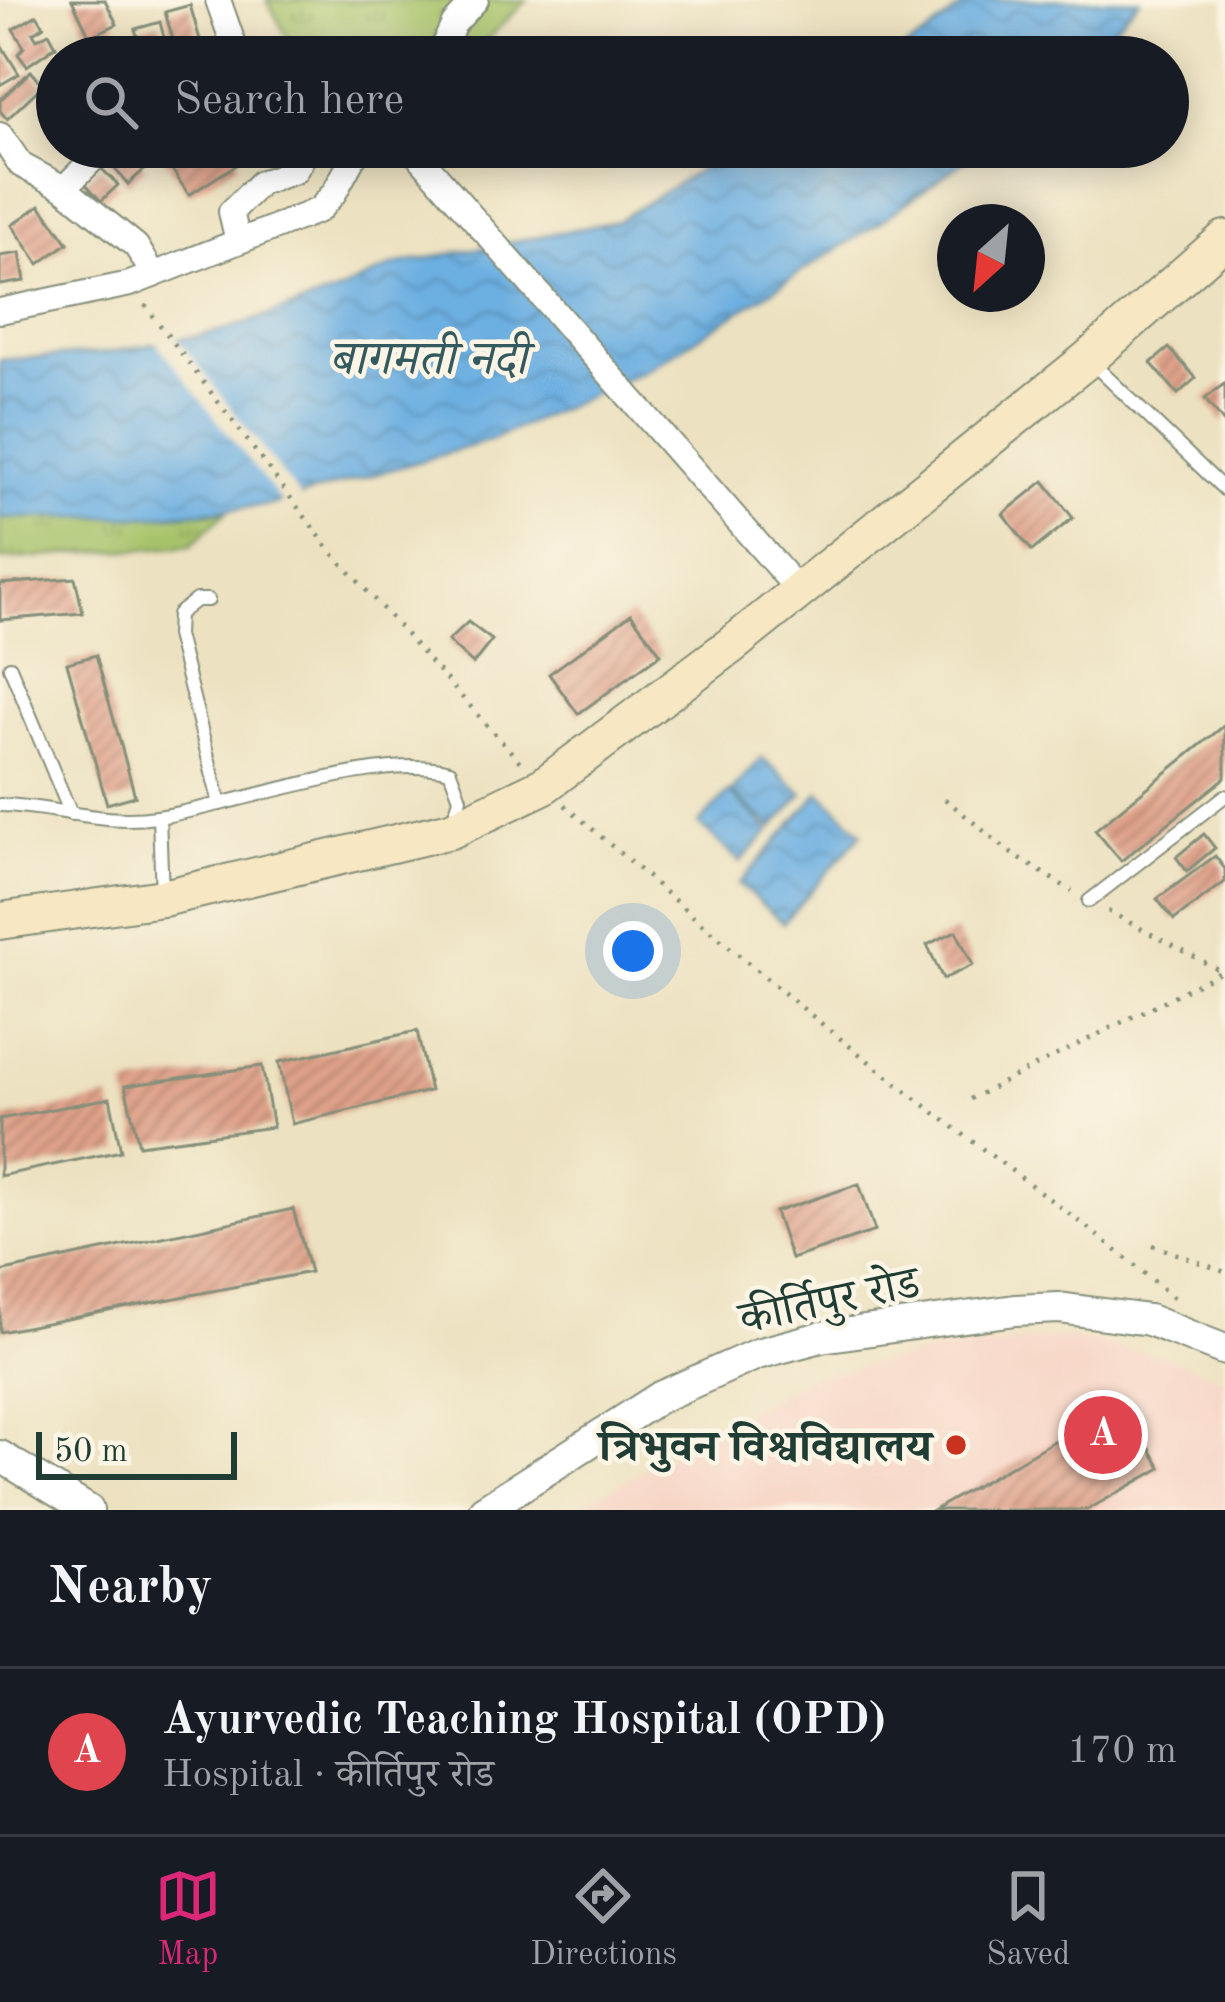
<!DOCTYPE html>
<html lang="en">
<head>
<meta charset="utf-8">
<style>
  :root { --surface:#171b24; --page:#20242c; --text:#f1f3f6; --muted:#9ea1a6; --line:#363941; --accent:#db2777 }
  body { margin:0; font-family:"Old Standard TT","Noto Serif Devanagari",serif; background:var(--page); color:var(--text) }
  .compass { position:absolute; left:937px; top:204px; width:108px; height:108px; border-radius:50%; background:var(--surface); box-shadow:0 6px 30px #0003; rotate:207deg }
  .scale { position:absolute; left:36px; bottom:30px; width:201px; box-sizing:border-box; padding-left:12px; border:6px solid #1f3d34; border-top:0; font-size:33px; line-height:42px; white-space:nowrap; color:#1f3d34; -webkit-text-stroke:9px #fcf5e5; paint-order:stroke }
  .you { position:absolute; left:633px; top:951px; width:42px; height:42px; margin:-30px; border:9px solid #fff; border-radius:50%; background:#1a73e8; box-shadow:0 0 0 18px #1a73e833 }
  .badge { display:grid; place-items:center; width:78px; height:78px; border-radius:50%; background:var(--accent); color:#fff; font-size:39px; font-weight:700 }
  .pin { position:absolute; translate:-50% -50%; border:6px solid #fff; box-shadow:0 3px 12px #0006 }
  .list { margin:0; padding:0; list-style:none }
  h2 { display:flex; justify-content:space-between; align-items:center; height:156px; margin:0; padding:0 48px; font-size:51px }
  h2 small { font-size:39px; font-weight:400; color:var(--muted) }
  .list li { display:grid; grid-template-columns:78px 1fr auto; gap:36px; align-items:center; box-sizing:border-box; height:168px; padding:0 48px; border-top:3px solid var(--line) }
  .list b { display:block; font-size:45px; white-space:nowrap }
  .list p { margin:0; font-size:39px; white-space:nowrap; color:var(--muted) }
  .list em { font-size:39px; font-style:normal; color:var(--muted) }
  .icon { flex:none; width:66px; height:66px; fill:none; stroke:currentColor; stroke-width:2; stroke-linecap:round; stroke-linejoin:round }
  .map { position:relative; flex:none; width:1225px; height:1510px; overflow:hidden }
  .search { position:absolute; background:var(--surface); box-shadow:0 6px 30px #0003; left:36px; right:36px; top:36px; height:132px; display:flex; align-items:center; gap:30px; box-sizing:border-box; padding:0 42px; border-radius:66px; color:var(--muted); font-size:45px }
  .sheet { height:324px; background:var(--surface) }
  nav { display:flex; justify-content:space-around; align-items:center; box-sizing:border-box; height:168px; border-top:3px solid var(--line); background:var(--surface); font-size:33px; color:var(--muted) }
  nav a { display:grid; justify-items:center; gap:6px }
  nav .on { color:var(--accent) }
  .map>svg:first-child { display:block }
</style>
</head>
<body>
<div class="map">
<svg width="1225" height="1510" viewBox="0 0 1225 1510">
  <defs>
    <pattern id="grass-tufts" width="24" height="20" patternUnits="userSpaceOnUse" patternTransform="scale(3)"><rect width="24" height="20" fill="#a7c36a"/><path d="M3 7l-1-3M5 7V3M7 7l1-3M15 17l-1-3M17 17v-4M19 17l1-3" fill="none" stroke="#87a058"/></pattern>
    <pattern id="water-waves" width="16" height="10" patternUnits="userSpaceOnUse" patternTransform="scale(3)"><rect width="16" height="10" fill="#6cafe1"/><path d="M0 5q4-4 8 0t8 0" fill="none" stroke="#5890b7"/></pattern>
    <pattern id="building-hatch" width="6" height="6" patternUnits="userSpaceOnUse" patternTransform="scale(3)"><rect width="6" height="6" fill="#dfa189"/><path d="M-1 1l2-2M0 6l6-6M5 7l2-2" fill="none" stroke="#b48471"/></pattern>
  </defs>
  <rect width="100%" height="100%" fill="#fcf5e5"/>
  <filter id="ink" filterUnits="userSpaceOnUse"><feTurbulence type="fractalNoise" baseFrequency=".00833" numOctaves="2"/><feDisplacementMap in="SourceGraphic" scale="24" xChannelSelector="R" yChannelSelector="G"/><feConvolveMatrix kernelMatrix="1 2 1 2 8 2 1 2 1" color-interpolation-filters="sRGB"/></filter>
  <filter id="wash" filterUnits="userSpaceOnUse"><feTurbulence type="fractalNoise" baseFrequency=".004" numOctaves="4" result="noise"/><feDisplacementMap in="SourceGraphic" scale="48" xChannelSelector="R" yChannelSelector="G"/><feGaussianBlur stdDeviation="2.7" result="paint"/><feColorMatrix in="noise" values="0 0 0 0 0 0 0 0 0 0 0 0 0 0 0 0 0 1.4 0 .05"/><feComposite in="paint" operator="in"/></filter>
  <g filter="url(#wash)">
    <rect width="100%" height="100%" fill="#ece1c0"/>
    <!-- built -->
    <path fill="#f6d2c3" d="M1066,1337L1171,1358L1225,1380V1510H573L804,1379L935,1351Z"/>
    <!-- grass -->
    <g fill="url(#grass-tufts)" stroke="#63804f" stroke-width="3">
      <path d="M267,0H527L469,57H298Z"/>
      <path d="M227,511L191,545L0,560V518L155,516Z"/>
    </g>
    <!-- water -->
    <g fill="url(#water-waves)" stroke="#46768a" stroke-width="3">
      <path d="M970,0H1140L1086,57H890L922,39Z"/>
      <path d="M736,147H983L880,222L646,370L491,440L271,505L155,516L0,518V360L106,353L222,331L334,294L395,265L617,221Z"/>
      <path d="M762,758L803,794L773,828L731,792Z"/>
      <path d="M729,792L770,831L740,862L699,824Z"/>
      <path d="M820,792L862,833L783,923L739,884Z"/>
    </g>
    <!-- pier -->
    <path fill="#ece1c0" d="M174,335L304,502L285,507L154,339Z"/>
    <g id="blocks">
      <!-- building -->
      <g fill="url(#building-hatch)">
        <path d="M72,0H105L117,24L90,37Z"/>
        <path d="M190,5L205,57H178L165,12Z"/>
        <path d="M37,15L44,26L33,33L37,39L49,33L56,46L27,66L18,54L24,47L13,29Z"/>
        <path d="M160,22L169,57H143L135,29Z"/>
        <path d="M0,43L19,74L0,85Z"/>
        <path d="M31,71L43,85L7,119L0,111V100Z"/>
        <path d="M122,147H128L146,168L128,184L107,160Z"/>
        <path d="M157,147H229L239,163L189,195Z"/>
        <path d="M100,167L118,185L101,201L84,182Z"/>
        <path d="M40,205L68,243L39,264L12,225Z"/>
        <path d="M20,253L25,281L0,285V256Z"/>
        <path d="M1169,348L1196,378L1178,394L1151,363Z"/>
        <path d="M1225,383V424L1205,399Z"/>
        <path d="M1044,481L1073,518L1032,551L1003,514Z"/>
        <path d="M75,578L83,613L0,620V584Z"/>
        <path d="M631,614L661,654L578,714L549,674Z"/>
        <path d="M468,622L492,640L473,664L448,641Z"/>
        <path d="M96,655L135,796L107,804L67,663Z"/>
        <path d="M1225,725V778L1121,861L1095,830Z"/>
        <path d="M1204,834L1215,848L1187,871L1176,857Z"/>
        <path d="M1215,856L1225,869V882L1174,920L1157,899Z"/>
        <path d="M956,931L973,965L943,979L927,945Z"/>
        <path d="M417,1031L430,1091L292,1124L279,1062Z"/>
        <path d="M262,1066L273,1127L139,1145L125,1086Z"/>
        <path d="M110,1098L121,1151L0,1176V1119Z"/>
        <path d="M859,1184L875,1231L791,1259L775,1212Z"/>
        <path d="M293,1209L310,1272L0,1332V1272Z"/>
        <path d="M1122,1402L1161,1468L1087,1510H934Z"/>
      </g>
    </g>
  </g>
  <g filter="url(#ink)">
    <use href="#blocks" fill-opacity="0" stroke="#868f7a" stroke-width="3"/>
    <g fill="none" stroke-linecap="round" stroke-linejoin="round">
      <!-- service casing -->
      <g stroke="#868f7a" stroke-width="16">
        <g id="service">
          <path d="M1089,360L1225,490"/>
          <path d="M208,600H196L178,614L177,635L220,804"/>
          <path d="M10,667L71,814"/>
          <path d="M0,805C57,806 98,825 157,817C235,806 379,752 450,771L460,798L454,820"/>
          <path d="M159,817L162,894"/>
          <path d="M1089,901L1225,796"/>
        </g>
      </g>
      <!-- minor casing -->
      <g stroke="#868f7a" stroke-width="28">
        <g id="minor">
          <path d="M218,0L238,57"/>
          <path d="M438,57L454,24L476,0"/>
          <path d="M0,135L21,165L64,188L136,246L154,275"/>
          <path d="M411,147L799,591"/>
          <path d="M64,188L105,147"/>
          <path d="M238,241L231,212L260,183L295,171L304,155L301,147"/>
          <path d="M0,311L130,284L319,210L334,193L359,147"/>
        </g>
      </g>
      <!-- tertiary casing -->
      <g stroke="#868f7a" stroke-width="34">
        <g id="tertiary">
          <path d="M0,1456L88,1510"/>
          <path d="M484,1510L660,1397L757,1354L821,1337L1015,1310L1059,1308L1149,1320L1225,1350"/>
        </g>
      </g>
      <!-- secondary casing -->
      <g stroke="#868f7a" stroke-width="40">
        <path id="secondary" d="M0,921L163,898L451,830L543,786L733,644L1088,359L1225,239"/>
      </g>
      <!-- path -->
      <g stroke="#868f7a" stroke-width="4.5" stroke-dasharray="3 9" stroke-linecap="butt">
        <path d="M145,305L330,550L522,764"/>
        <path d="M945,799L1012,854L1072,891"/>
        <path d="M565,805C682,908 800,1009 923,1104C1008,1169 1095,1230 1176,1300"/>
        <path d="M1108,911L1219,970"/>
        <path d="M970,1099L1225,970"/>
        <path d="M1153,1245L1225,1272"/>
      </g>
      <!-- service -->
      <use href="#service" stroke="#fff" stroke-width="12"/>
      <!-- minor -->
      <use href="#minor" stroke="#fff" stroke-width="24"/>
      <!-- tertiary -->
      <use href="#tertiary" stroke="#fff" stroke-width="30"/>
      <!-- secondary -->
      <use href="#secondary" stroke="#f7e8c3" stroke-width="36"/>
    </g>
  </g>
  <!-- markers -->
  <circle fill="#c8321e" stroke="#fcf5e5" stroke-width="4.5" cx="956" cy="1445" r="12"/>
  <g text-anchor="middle" stroke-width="9" stroke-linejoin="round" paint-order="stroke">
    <!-- street labels -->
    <g font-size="45" fill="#1f3d34" stroke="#fcf5e5">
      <text transform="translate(829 1299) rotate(-12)" y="16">कीर्तिपुर रोड</text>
    </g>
    <!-- poi labels -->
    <g font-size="45" font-weight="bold" fill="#1f3d34" stroke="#fcf5e5" text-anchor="end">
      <text x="932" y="1461">त्रिभुवन विश्वविद्यालय</text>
    </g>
    <!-- water labels -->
    <g font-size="48" font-style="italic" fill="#325a5f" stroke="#fcf5e5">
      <text x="428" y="374">बागमती नदी</text>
    </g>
  </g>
</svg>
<svg class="compass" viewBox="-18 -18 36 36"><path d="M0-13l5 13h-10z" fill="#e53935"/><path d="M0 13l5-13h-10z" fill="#9ea1a6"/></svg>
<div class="scale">50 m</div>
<div class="you"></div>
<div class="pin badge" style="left:1103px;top:1435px;background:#e0444e">A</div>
<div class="search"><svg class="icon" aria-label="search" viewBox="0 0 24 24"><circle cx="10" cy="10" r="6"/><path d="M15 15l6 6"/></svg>Search here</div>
</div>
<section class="sheet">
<h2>Nearby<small></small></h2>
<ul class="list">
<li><span class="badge" style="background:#e0444e">A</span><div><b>Ayurvedic Teaching Hospital (OPD)</b><p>Hospital · कीर्तिपुर रोड</p></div><em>170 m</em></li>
</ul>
</section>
<nav>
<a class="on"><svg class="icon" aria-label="map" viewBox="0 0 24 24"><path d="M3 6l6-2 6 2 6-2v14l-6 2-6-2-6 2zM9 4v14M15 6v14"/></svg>Map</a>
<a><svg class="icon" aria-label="directions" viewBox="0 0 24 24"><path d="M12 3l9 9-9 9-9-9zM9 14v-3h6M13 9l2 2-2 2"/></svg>Directions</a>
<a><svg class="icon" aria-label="saved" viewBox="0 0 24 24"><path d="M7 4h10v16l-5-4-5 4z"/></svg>Saved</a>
</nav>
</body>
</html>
